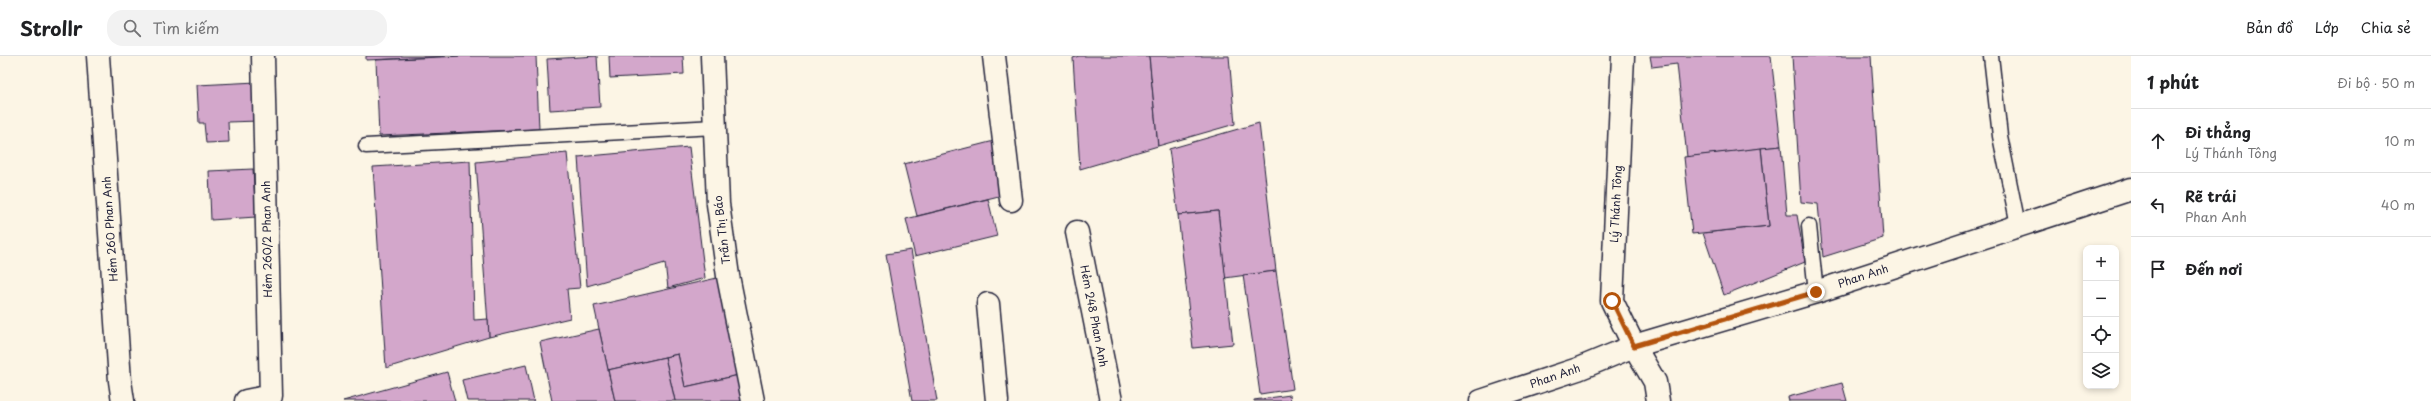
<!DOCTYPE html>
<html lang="vi">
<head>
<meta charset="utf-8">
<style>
  :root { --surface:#fff; --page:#f2f2f2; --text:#202124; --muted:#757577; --line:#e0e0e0 }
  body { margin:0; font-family:"Playpen Sans",sans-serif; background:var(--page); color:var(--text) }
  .controls { position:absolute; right:12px; bottom:12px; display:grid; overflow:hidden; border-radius:8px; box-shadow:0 2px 6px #0003 }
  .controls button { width:36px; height:36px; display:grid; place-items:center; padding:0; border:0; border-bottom:1px solid var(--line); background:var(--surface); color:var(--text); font:20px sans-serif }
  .stop { position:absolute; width:12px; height:12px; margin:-9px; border:3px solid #b45309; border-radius:50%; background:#fff }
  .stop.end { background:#b45309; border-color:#fff; box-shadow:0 1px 4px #0008 }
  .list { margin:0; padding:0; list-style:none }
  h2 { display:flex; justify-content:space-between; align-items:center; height:52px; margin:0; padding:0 16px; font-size:17px }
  h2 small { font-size:13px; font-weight:400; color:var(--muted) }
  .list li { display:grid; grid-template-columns:26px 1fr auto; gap:12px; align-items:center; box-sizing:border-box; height:64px; padding:0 16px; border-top:1px solid var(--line) }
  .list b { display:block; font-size:15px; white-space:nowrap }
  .list p { margin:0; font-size:13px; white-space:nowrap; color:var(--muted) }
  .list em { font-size:13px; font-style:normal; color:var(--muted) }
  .icon { flex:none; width:22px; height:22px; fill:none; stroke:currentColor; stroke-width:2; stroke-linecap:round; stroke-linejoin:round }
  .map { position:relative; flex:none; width:2131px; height:345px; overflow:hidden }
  header { display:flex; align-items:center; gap:24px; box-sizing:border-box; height:56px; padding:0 20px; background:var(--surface); border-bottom:1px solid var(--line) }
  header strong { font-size:19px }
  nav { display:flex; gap:22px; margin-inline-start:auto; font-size:14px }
  .search { width:280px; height:36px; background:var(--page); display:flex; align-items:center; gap:10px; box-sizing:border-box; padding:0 14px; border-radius:16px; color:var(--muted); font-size:15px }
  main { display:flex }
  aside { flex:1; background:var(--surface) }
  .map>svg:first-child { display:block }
</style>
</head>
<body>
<header>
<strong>Strollr</strong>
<div class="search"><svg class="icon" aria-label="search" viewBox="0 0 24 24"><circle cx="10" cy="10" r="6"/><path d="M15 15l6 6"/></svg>Tìm kiếm</div>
<nav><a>Bản đồ</a><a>Lớp</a><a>Chia sẻ</a></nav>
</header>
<main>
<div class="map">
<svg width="2131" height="345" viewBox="0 0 2131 345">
  <rect width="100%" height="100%" fill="#fcf5e5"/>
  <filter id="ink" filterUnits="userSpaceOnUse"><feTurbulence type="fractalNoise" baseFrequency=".025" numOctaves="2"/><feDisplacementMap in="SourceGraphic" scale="8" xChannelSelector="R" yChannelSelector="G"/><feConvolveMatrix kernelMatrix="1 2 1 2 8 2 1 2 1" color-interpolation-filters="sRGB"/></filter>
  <g filter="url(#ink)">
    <!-- building -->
    <g fill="#d3a7cb" stroke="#22223b">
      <path d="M366,0H461L366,4Z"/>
      <path d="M461,0H536L539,73L379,80L376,4Z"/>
      <path d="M597,0L600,51L550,54L547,3Z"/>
      <path d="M609,0H683L684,18L610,22Z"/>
      <path d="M1079,0H1149L1158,90L1080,113L1073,2Z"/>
      <path d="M1149,0H1229L1235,68L1158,90Z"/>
      <path d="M1650,0H1771L1781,90L1687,101L1677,8L1652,11Z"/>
      <path d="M1792,0H1871L1883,182L1823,201L1818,148L1801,146Z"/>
      <path d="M257,26L259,65L228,66L229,86L206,87L204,67H199L197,29Z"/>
      <path d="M1259,67L1276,215L1225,222L1218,155L1178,159L1169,93Z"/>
      <path d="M994,85L1007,138L917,160L904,108Z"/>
      <path d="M1781,90L1787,159H1797L1805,206L1724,239L1703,177L1769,170L1761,92Z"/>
      <path d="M689,91L705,222L668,232L665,207L587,230L578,101Z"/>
      <path d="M1761,92L1769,170L1692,178L1684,101Z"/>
      <path d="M567,97L580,232L567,233L570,262L489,281L476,106Z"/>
      <path d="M470,105L474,264L488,263L489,281L386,312L373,111Z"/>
      <path d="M253,113L256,161L211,164L209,115Z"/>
      <path d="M988,143L997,180L915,200L906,163Z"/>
      <path d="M1218,155L1233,288L1193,292L1178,159Z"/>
      <path d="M911,194L937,345H912L886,198Z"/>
      <path d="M1276,215L1293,333L1260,338L1243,219Z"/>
      <path d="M717,222L739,319L685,331L678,298L608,314L594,250Z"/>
      <path d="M599,273L615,345H552L540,286Z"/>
      <path d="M678,298L685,331L739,319L745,345H675L665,301Z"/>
      <path d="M665,301L675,345H615L608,314Z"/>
      <path d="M526,309L534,345H467L462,324Z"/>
      <path d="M447,316L455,345H343Z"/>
      <path d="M1842,327L1847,345H1789L1788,341Z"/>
      <path d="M1290,339L1291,345H1254V344Z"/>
    </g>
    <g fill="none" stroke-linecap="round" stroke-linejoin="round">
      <!-- service casing -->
      <g stroke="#22223b" stroke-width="17">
        <g id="service">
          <path d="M1991,0L2000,80L2018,169"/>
          <path d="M366,90L715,71"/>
          <path d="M1809,170L1816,236"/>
        </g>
      </g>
      <!-- minor casing -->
      <g stroke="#22223b" stroke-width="25">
        <g id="minor">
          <path d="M98,0L120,325L123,345"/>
          <path d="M712,0L718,148L728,220L753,345"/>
          <path d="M994,0L1011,144"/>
          <path d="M1623,0L1612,245L1634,290L1655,326L1658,345"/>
          <path d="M1077,176L1111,345"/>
          <path d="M988,248L997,345"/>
          <path d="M246,345L271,340L263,0"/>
        </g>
      </g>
      <!-- secondary casing -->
      <g stroke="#22223b" stroke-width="25">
        <path id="secondary" d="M1481,345L1578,313L1634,290L1816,236L2131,133"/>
      </g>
      <!-- service -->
      <use href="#service" stroke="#fcf5e5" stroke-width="14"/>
      <!-- minor -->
      <use href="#minor" stroke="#fcf5e5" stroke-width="22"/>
      <!-- secondary -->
      <use href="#secondary" stroke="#fcf5e5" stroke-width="22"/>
    </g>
  </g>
  <g fill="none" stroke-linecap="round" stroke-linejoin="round" filter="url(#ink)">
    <!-- route -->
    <path stroke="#b45309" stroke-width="5" d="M1612,245L1634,290L1816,236"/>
  </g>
  <g text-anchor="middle" stroke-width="3.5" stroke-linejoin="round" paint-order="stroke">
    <!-- street labels -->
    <g font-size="11" fill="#22223b" stroke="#fcf5e5">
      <text transform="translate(1616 148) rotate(-87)" y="4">Lý Thánh Tông</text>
      <text transform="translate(110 173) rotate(-94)" y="4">Hẻm 260 Phan Anh</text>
      <text transform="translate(722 174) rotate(-97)" y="4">Trần Thị Báo</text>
      <text transform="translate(267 183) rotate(-91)" y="4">Hẻm 260/2 Phan Anh</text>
      <text transform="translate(1863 220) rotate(-18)" y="4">Phan Anh</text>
      <text transform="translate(1094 260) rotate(79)" y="4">Hẻm 248 Phan Anh</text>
      <text transform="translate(1555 320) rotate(-19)" y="4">Phan Anh</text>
    </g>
  </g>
</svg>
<div class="controls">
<button>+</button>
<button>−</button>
<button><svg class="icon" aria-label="locate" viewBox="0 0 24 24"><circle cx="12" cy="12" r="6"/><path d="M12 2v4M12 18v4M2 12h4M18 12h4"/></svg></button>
<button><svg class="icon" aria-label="layers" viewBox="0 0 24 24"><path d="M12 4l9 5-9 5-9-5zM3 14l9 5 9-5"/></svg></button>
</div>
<div class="stop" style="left:1612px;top:245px"></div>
<div class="stop end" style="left:1816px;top:236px"></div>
</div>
<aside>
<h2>1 phút<small>Đi bộ · 50 m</small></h2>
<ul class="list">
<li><svg class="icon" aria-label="ahead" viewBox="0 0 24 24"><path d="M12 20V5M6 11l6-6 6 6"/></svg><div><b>Đi thẳng</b><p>Lý Thánh Tông</p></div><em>10 m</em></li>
<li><svg class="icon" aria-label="left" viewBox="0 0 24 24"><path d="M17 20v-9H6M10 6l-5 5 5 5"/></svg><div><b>Rẽ trái</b><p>Phan Anh</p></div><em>40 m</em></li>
<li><svg class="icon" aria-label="arrive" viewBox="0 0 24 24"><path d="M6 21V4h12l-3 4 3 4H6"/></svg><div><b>Đến nơi</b></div></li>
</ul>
</aside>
</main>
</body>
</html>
